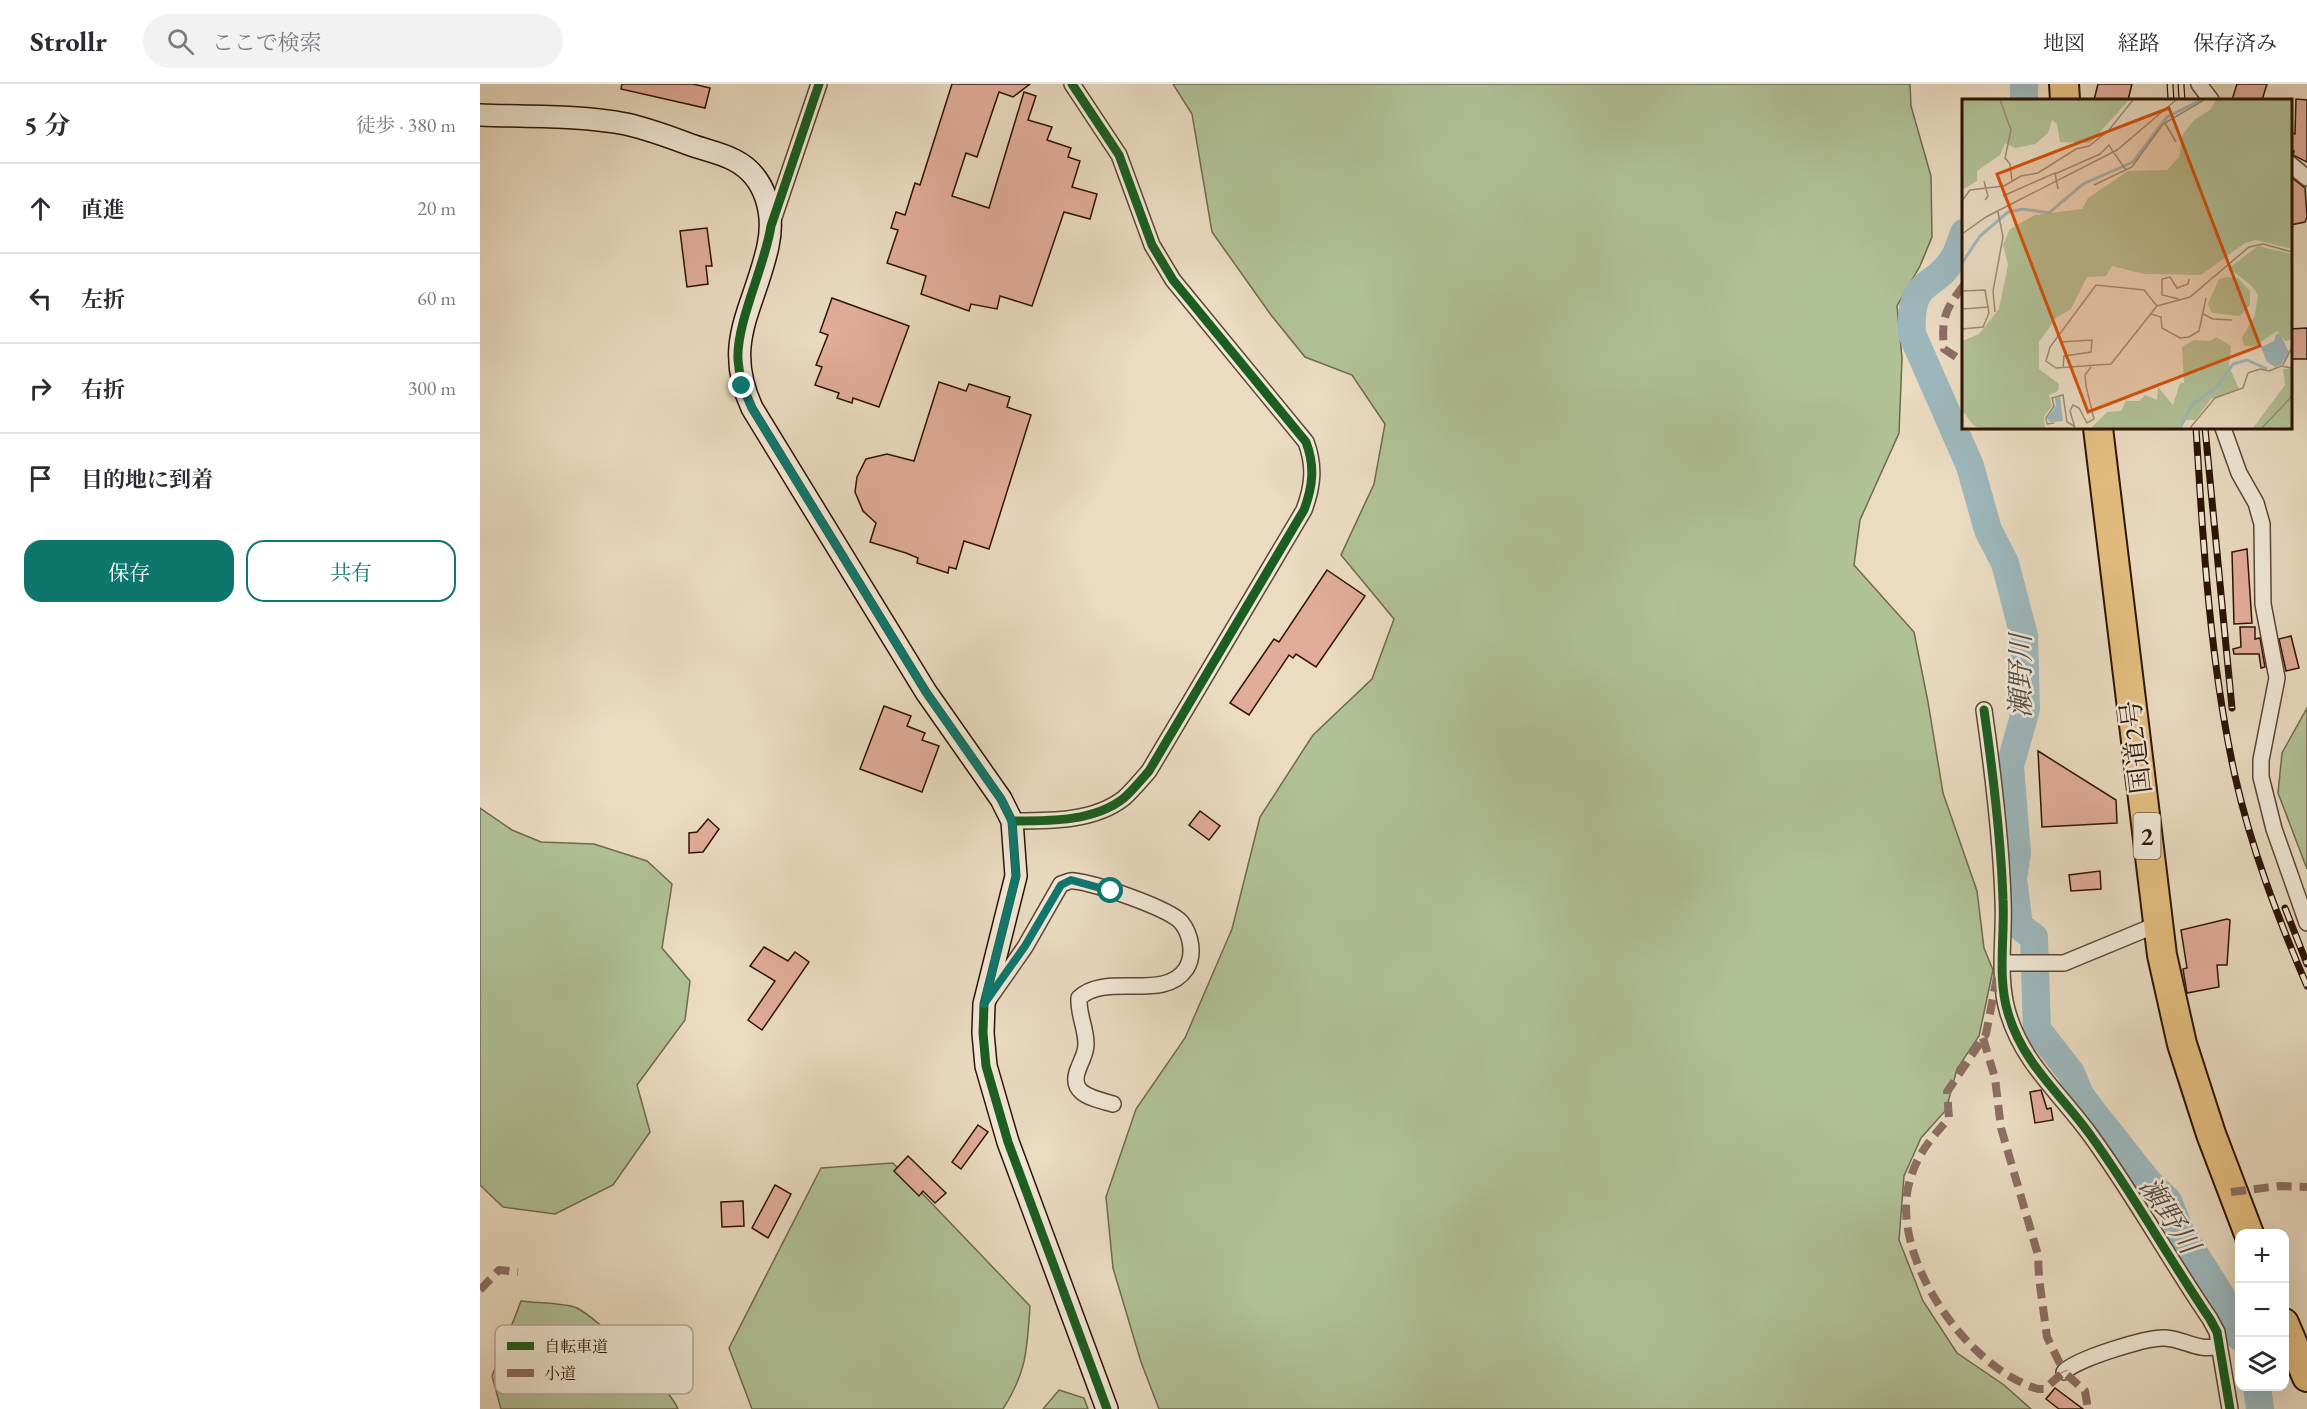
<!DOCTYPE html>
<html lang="ja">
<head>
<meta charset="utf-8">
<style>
  :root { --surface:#fff; --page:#f2f2f3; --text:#2b2b33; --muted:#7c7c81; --line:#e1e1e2; --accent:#0f766e }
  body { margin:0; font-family:"EB Garamond","Noto Serif JP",serif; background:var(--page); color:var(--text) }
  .controls { position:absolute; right:18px; bottom:18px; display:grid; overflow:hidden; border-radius:12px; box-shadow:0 6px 24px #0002 }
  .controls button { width:54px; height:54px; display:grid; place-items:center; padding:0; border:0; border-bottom:2px solid var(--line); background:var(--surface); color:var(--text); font:30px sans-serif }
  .stop { position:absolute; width:18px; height:18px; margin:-14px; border:4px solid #0f766e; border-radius:50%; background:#fff }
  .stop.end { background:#0f766e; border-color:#fff; box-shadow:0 2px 6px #0008 }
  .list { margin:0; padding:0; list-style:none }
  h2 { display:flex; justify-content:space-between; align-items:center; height:78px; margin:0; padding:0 24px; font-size:26px }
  h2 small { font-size:20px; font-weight:400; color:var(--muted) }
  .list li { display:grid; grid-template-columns:39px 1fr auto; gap:18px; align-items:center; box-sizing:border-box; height:90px; padding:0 24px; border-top:2px solid var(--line) }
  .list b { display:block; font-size:22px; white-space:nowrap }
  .list em { font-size:20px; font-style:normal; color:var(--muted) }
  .actions { display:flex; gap:12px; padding:18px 24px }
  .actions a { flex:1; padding:14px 0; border:2px solid var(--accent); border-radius:18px; text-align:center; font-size:21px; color:var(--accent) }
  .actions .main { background:var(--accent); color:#fff }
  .icon { flex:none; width:33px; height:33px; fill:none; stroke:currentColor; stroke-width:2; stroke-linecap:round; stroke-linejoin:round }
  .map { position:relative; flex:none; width:1827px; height:1325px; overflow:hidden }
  header { display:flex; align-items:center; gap:36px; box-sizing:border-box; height:84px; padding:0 30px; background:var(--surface); border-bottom:2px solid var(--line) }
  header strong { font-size:28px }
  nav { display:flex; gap:33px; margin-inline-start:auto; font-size:21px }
  .search { width:420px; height:54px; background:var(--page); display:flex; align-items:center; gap:15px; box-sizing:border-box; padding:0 21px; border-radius:33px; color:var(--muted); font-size:22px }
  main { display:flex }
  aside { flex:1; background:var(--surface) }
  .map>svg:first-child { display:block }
</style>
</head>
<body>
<header>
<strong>Strollr</strong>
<div class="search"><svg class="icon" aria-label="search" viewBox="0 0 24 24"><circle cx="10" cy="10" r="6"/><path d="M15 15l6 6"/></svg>ここで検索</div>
<nav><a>地図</a><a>経路</a><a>保存済み</a></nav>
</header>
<main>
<aside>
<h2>5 分<small>徒歩 · 380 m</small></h2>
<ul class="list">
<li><svg class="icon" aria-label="ahead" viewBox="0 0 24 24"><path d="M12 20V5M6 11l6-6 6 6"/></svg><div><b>直進</b></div><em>20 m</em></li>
<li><svg class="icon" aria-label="left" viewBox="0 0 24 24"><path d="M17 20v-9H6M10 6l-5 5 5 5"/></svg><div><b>左折</b></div><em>60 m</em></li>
<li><svg class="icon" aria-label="right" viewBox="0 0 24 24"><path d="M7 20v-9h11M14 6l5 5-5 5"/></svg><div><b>右折</b></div><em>300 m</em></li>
<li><svg class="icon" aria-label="arrive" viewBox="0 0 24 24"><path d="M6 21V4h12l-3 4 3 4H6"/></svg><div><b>目的地に到着</b></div></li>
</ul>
<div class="actions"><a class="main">保存</a><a>共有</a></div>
</aside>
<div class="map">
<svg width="1827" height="1325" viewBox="0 0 1827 1325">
  <rect width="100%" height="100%" fill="#eadbc1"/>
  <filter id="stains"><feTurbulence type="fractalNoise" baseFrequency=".00333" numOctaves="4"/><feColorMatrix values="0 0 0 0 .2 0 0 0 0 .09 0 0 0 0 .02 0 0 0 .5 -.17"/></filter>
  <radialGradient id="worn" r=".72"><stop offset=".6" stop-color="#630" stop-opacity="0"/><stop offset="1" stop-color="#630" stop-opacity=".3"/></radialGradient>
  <!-- green -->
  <g fill="#b1c197" stroke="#706a4e" stroke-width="1.5">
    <path d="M693,0H1430L1431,22L1451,92L1452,153L1440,182L1417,222L1422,274L1419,349L1380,436L1374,481L1434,548L1448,618L1463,709L1497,807L1504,864L1513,886L1499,952L1477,985L1466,1026L1441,1054L1424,1092L1419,1156L1443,1217L1477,1269L1524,1301L1551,1325H679L661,1278L633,1184L626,1113L656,1025L705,954L752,845L780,733L833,651L892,595L914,535L861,471L894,400L905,340L872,291L825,273L791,231L732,148L712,30Z"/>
    <path d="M1827,624V785L1798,709L1802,669Z"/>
    <path d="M0,724L32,746L61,758L114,760L167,777L192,800L182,864L210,897L205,936L157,1001L170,1048L133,1101L75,1130L23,1123L0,1101Z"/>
    <path d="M413,1079L550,1222C547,1266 547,1287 523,1325H272L249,1264L341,1084Z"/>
    <path d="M41,1217C55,1219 85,1219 97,1224C118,1235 189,1303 198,1325H21L12,1292Z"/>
    <path d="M579,1306L604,1314L608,1325H563Z"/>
  </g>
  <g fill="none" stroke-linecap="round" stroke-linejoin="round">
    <!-- river -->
    <g stroke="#9db8bd" stroke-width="28">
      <path d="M1544,16V0"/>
      <path d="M1484,149C1481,156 1479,165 1475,172C1453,209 1429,191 1432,250L1490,382L1508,446L1525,479L1544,552L1546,625L1530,682L1537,769L1533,794L1539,842L1554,853L1557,945L1591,989L1600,1011L1612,1027L1669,1099L1688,1117L1700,1147L1740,1210L1760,1253"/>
      <path d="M1777,1302L1780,1325"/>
    </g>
  </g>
  <!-- building -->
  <g fill="#e1ac9a" stroke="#2e1404" stroke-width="1.5">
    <path d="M142,0H213L230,4L225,24L141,5Z"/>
    <path d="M472,0H550L533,13L519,8L497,73L486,69L472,112L509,124L544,8L556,12L548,36L572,43L567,56L591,64L588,73L600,77L592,103L617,110L610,135L584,128L552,222L520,212L517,225L491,220L489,227L441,210L446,192L407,179L418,146L411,144L416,128L425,131L435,99L440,101Z"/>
    <path d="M1618,0H1652L1648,16H1614Z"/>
    <path d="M1757,0H1787L1782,16H1752Z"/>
    <path d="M1816,15L1827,16V78L1813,71L1814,67L1810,66V48L1815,50Z"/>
    <path d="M1812,94L1825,104L1827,133L1825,138L1810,141Z"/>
    <path d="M227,144L232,182H226L228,200L207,203L200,147Z"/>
    <path d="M352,214L429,242L399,323L373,314L372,319L357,314L359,309L335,301L342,283L336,281L348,251L340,248Z"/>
    <path d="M1827,244V275H1810V245Z"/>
    <path d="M459,298L486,307L489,300L530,313L527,323L551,331L509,465L484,457L476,485L469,483L468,489L437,479L438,474L426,469L390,458L396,439L383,427L375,408L377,393L386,375L407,370L434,377Z"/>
    <path d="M1767,465L1772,539L1754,540L1752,468Z"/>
    <path d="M847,486L885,512L836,583L816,570L813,574L809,571L769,631L750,619L794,555L799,558Z"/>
    <path d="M1760,543H1775V555L1780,554L1785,583L1781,584L1779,570H1754L1753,565L1761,563Z"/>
    <path d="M1811,552L1819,584L1806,587L1799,555Z"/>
    <path d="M404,622L431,632L427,642L445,649L442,656L459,662L442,708L380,685Z"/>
    <path d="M1558,667L1636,716L1637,739L1562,743Z"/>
    <path d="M720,727L740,742L729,756L709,741Z"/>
    <path d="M228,735L239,745L223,768L209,769V749L217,748Z"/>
    <path d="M1620,787L1621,805L1591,807L1589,791Z"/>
    <path d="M1747,835L1750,836L1747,881H1737L1739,903L1707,909L1703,885L1707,884L1701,846Z"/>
    <path d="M284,863L308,877L315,868L329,878L282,946L268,936L295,897L270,882Z"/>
    <path d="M1561,1006L1567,1025L1571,1024L1573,1036L1555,1039L1550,1008Z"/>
    <path d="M498,1041L508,1048L481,1085L472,1078Z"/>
    <path d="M428,1072L466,1109L455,1119L443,1107L439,1112L414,1087Z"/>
    <path d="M295,1101L311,1110L288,1154L272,1144Z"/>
    <path d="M263,1117L264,1142L242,1143L241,1118Z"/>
    <path d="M1575,1304L1603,1325H1579L1566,1315Z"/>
  </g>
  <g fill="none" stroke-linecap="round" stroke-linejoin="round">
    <!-- street casing -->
    <g stroke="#5d4633" stroke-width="18">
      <g id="street">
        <path d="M1719,0L1731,16"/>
        <path d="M1810,80L1827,94"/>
        <path d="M292,139L339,0"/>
        <path d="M1743,344L1759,389L1776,419L1782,440L1783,520L1797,594L1781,676V693L1794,745L1827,839"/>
        <path d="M1504,626C1513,689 1521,752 1523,816C1525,852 1517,893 1528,929C1543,980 1581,1010 1611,1052C1654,1111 1689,1175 1730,1235L1737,1248L1750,1325"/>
        <path d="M532,737C568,737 614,738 644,714C653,706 661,696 669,687L824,426C833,402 835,382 826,358L693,196L672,161L639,71L592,0"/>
        <path d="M1526,879H1584L1676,841"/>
        <path d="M508,916L545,863L581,800C586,799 589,796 594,797C615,799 688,824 701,838C711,850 715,871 706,885C684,918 626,888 599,914C598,930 606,944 606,960C606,969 602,975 599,983C587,1010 612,1014 633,1020"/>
        <path d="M1584,1288C1596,1275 1667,1253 1685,1254C1705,1255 1718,1268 1739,1262"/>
      </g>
    </g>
    <!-- secondary casing -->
    <g stroke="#2e1404" stroke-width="24">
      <path id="secondary" d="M0,31C48,33 98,31 146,40C168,45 190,53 211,61C225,66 241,69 254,76C286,92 295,130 288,162C274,226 242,258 272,324L446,608L521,715L532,737L536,792L504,920L503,949L506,982L528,1058L627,1325"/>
    </g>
    <!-- highway casing -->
    <g stroke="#2e1404" stroke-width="32">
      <g id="highway">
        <path d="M1584,0L1585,16"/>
        <path d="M1618,344L1682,871L1702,960L1731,1050L1769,1150"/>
        <path d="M1804,1239L1827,1293"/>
      </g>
    </g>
    <!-- street -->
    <use href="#street" stroke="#f1e8d7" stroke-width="15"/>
    <!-- secondary -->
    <use href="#secondary" stroke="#f1e8d7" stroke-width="21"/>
    <!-- highway -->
    <use href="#highway" stroke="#e5be80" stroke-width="28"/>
    <!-- rail casing -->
    <g stroke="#2e1404" stroke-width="7">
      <g id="rail">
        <path d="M1690,0L1691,16"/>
        <path d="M1701,0L1702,16"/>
        <path d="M1716,344C1723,459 1730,578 1755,692C1771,764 1798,834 1827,902"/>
        <path d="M1725,344L1752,624"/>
        <path d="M1805,824L1827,880"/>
      </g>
    </g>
    <!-- rail -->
    <use href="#rail" stroke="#f1e8d7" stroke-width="4.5" stroke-dasharray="14" stroke-linecap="butt"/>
    <!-- quiet -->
    <g stroke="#8d6e63" stroke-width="8" stroke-dasharray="15 8" stroke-linecap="butt">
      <path d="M1484,201C1465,225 1461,235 1464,265L1484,278"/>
      <path d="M1517,893L1506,950L1467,1008L1469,1034C1449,1057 1435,1072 1428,1104C1413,1178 1488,1284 1558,1305H1564L1584,1288L1605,1307L1608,1325"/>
      <path d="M1503,954L1515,994L1521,1044L1558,1171L1559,1194L1567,1253L1584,1288"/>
      <path d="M1751,1108L1800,1102L1827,1103"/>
      <path d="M0,1206L19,1186L38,1188"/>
    </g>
    <!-- cycleway casing -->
    <g stroke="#f1e8d7" stroke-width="13">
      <g id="cycleway">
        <path d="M339,0L291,142C285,182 256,239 258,276C259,294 265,309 272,324L446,608L521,715L532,737L536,792L504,920L503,949L506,982L528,1058L627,1325"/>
        <path d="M1504,626C1513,689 1521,752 1523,816C1525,852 1517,893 1528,929C1543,980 1581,1010 1611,1052C1654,1111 1689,1175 1730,1235L1737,1248L1750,1325"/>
        <path d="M532,737C568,737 614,738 644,714C653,706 661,696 669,687L824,426C833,402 835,382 826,358L693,196L672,161L639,71L592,0"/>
      </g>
    </g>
    <!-- cycleway -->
    <use href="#cycleway" stroke="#1b5e20" stroke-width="9"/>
  </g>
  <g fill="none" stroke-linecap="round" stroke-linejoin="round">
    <!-- route -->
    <path stroke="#0f766e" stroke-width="8" d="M262,302L272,324L446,608L521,715L532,737L536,792L504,920L545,862L581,801L591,796L631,807"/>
  </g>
  <g text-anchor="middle" stroke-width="5" stroke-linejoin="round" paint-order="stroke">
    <!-- shield labels -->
    <rect fill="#f1e8d7" stroke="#685443" stroke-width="1.5" x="1653.5" y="729" width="27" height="46" rx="4.5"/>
    <g font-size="26" font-weight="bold" fill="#2e1404">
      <text x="1667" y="761">2</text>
    </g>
    <!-- street labels -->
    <g font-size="27" fill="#2e1404" stroke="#f1e8d7">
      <text transform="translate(1656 663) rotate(-97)" y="9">国道2号</text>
    </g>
    <!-- water labels -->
    <g font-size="28" font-style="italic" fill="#554d45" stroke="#f1e8d7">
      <text transform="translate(1540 592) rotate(-90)" y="10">瀬野川</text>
      <text transform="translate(1690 1131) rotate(57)" y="10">瀬野川</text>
    </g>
  </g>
  <!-- overview -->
  <g transform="translate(1482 15)">
    <rect width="330" height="330" fill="#eadbc1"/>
    <path d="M0,1H167L128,44L98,43L95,25L90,21L86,34L73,45L53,49L43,44L38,56L15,72V82L0,91ZM254,1H330V150L294,141L283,144L239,176L182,175L150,167L144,177L125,178L109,210L94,219L77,243V270L97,285L96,292L87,296L90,307L82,318L83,329H17L11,326L0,311V242L17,235L37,210L46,166L41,146L48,130L73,116L120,110L126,99L166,72L205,71L217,58L221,35L232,21L248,11ZM296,147L330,155V241L323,242L315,232L293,247H282L280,239L293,216L296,196L290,187L267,169ZM264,178L276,179L288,192V206L278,217L250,214L246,205L257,180ZM254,238L269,247L267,267L277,290L249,300L233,321H221L217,329H129L145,313L159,312L164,302H177L183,296L195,301L196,288L211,306L218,284H222L220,248L232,241L248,242ZM330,269V329H291L323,286L321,270Z" fill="#b1c197"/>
    <path d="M314,235H318L327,253L320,265L313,268L305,263L299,248L312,242ZM98,298L101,322L88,323L85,319L94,307L93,299Z" fill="#9db8bd"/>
    <path fill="none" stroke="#9db8bd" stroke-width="3" d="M0,164L18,137L46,113L61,110L87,114L121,85L171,63L205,18L239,1M218,329L230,306L255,288L271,265L285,261L305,270"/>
    <path fill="none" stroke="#9f8b75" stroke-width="1.5" d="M38,1L49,31L43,59L48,65L50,82M203,24L214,43M152,54L164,71M137,56L147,46L151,53M93,75L138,55M22,82L26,97L23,101M132,86L170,68L201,25L242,1M41,97L93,74L96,90M0,102L8,91L42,87L59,77L76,74L114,50L127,47L147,31L171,1M0,135L24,118L155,51L214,1M0,192L23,191L27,214L21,228L0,230M217,200L200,196V180L208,178L215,189L226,185L227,180M195,207L182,191L134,186L88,248L84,262L94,269L149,265L195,207L228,198L287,148L301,145L330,153M0,210L27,208M33,213L31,192L41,138L36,113M189,215L199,218L200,229L218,239L227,238L237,232L244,199M241,215L251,220L270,221M98,243L130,241L129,253L102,257L101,269M321,266L330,248M92,324L85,325L84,319L92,307L90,299L101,296L105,323L112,327M113,329L108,312L111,306L117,309L125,324L132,320L124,287L123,276L129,268M228,329L253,299L281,289L286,274L298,270L307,272L319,267L330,269M300,329L330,297"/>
    <path fill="#d5520b" fill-opacity="0.15" stroke="#d5520b" stroke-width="3" d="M207,9L298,247L126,313L35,75Z"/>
    <rect width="330" height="330" fill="none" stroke="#2e1404" stroke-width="3"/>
  </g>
  <!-- legend -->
  <rect x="15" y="1241" width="198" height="69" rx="9" fill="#f1e8d7" stroke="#b6a898" stroke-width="1.5"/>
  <rect x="27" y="1258" width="27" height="8" fill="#1b5e20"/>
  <rect x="27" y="1285" width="27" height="8" fill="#8d6e63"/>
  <g font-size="16" fill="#2e1404">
    <text x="64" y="1268">自転車道</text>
    <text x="64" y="1295">小道</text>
  </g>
  <rect width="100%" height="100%" filter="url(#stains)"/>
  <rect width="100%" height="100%" fill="url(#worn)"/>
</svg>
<div class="controls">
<button>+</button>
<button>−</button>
<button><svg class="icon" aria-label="layers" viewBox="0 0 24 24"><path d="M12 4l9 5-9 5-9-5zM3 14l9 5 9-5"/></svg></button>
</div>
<div class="stop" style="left:631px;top:807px"></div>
<div class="stop end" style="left:262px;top:302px"></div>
</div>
</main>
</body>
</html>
